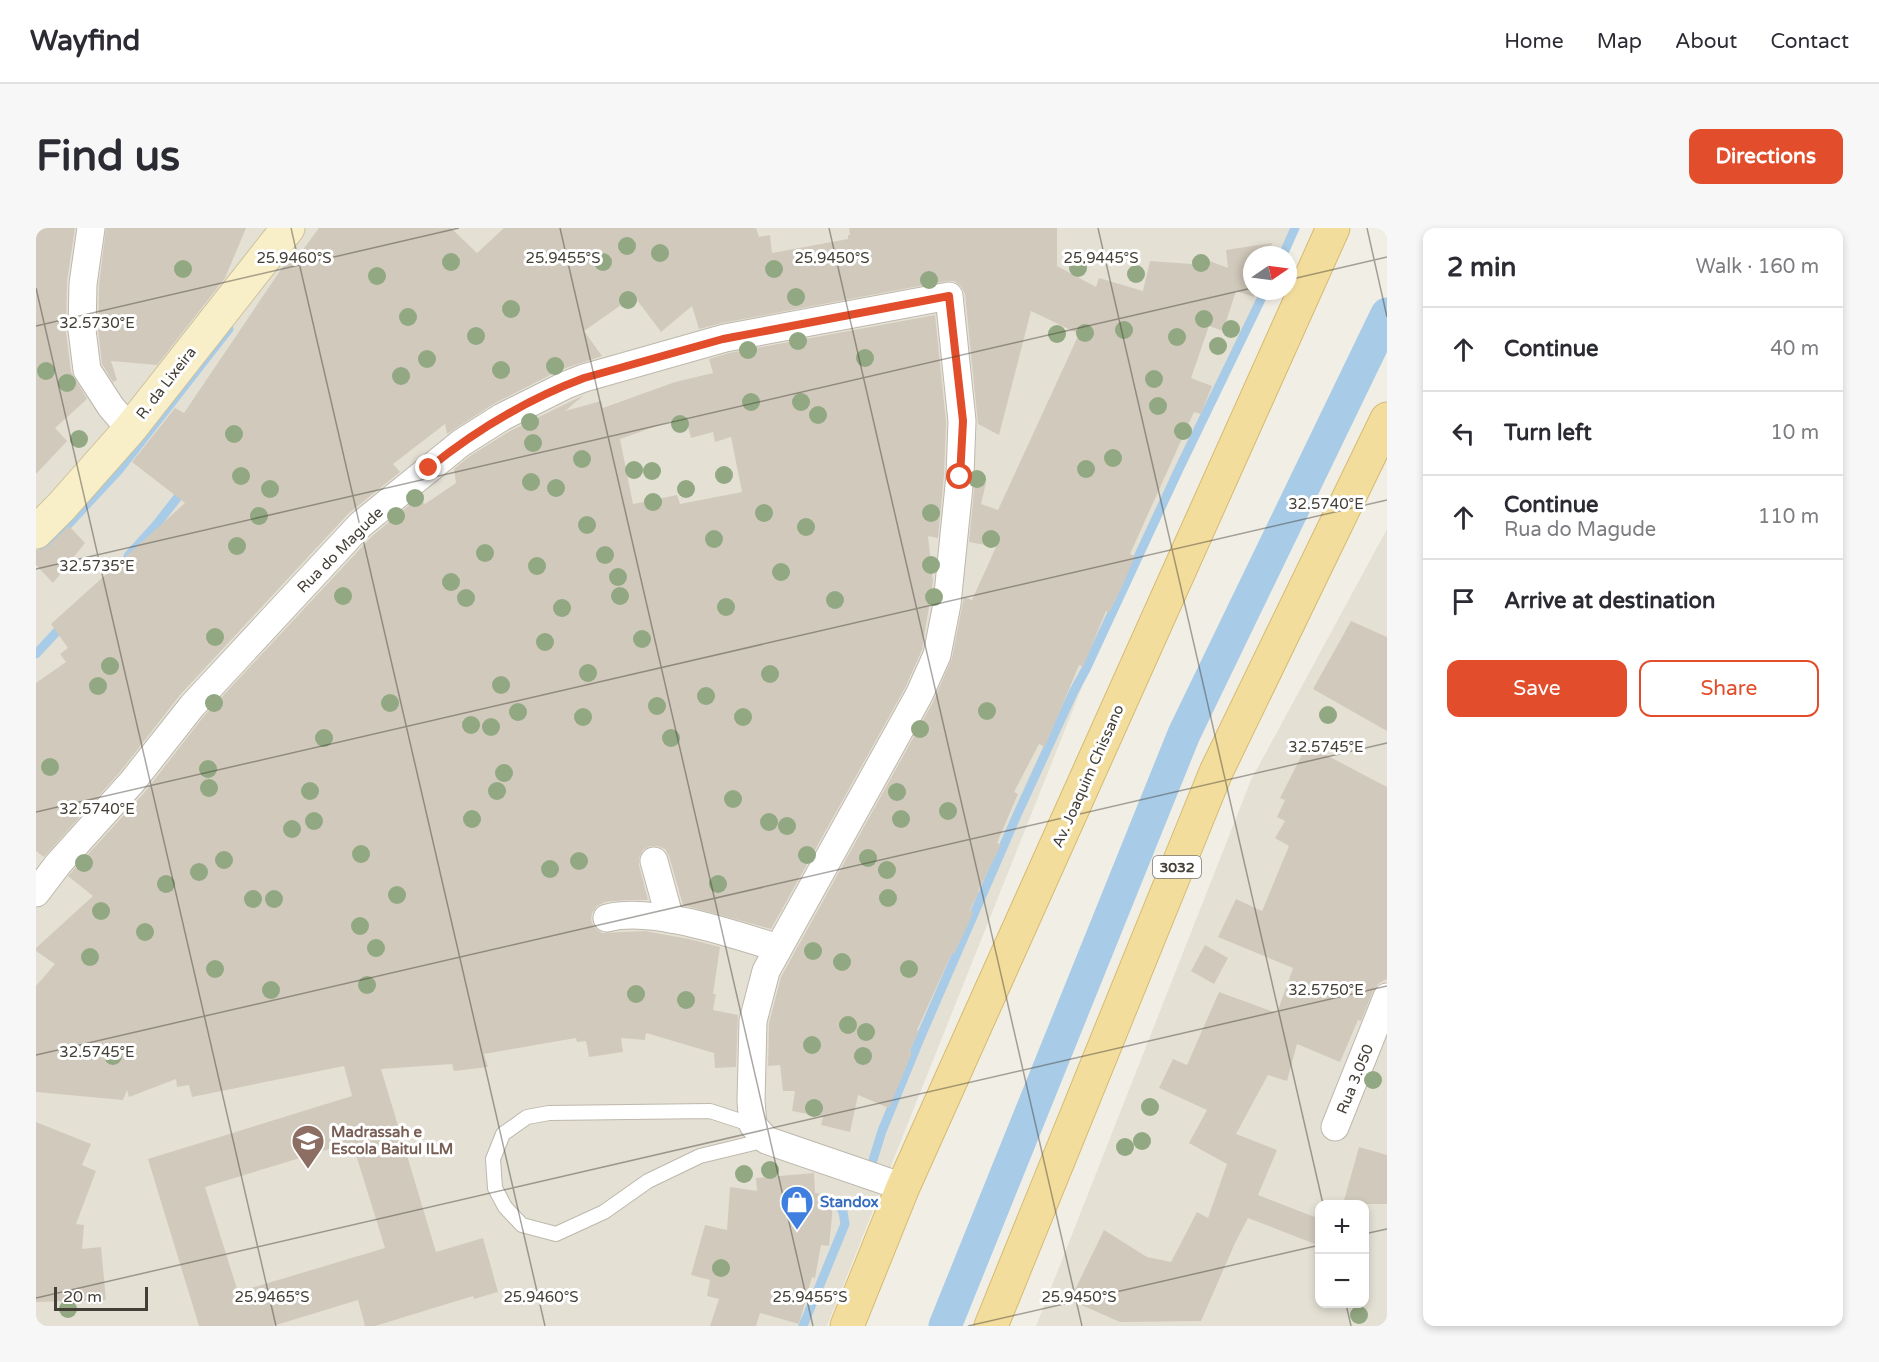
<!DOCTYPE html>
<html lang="en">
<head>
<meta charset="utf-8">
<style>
  :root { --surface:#fff; --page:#f7f7f7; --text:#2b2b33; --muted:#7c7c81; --line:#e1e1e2; --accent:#e24e2c }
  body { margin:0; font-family:"Varela Round",sans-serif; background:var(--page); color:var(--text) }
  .controls { position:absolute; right:18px; bottom:18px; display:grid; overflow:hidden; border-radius:12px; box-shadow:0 3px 9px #0003 }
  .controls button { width:54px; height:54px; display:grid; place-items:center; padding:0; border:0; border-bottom:2px solid var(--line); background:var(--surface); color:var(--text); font:30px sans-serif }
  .compass { position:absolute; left:1207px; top:18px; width:54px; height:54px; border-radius:50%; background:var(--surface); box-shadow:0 3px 9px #0003; rotate:77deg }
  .scale { position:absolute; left:18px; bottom:15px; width:94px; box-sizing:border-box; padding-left:6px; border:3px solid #433e36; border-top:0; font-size:16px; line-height:21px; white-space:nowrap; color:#433e36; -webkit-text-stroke:4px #fff; paint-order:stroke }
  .stop { position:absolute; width:18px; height:18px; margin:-14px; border:4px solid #e24e2c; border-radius:50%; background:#fff }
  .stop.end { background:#e24e2c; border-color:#fff; box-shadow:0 2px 6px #0008 }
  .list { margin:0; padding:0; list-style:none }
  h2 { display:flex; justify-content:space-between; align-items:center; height:78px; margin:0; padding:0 24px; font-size:26px }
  h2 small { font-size:20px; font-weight:400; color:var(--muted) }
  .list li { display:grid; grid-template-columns:39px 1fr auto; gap:18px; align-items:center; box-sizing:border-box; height:84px; padding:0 24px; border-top:2px solid var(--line) }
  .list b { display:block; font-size:22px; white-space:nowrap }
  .list p { margin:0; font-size:20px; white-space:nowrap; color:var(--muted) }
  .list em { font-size:20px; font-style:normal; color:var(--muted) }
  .actions { display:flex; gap:12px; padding:18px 24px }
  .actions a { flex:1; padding:14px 0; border:2px solid var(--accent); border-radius:12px; text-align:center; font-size:21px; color:var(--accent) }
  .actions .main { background:var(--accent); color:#fff }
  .icon { flex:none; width:33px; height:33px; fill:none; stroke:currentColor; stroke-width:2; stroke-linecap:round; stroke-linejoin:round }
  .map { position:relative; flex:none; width:1351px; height:1098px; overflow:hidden; border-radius:12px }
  header { display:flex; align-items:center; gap:36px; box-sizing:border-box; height:84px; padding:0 30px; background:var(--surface); border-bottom:2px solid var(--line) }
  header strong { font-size:28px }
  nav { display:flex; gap:33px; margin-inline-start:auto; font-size:21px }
  .intro { display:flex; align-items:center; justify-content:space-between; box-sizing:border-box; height:144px; padding:0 36px }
  h1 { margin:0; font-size:42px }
  .button { padding:15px 27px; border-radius:12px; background:var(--accent); color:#fff; font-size:21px; font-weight:700 }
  main { display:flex; gap:36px; padding:0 36px }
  aside { flex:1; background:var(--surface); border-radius:12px; box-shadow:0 3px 9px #0003 }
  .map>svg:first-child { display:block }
</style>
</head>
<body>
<header>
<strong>Wayfind</strong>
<nav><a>Home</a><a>Map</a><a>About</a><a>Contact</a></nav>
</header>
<div class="intro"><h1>Find us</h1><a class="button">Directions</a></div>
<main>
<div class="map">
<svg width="1351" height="1098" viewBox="0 0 1351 1098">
  <rect width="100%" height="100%" fill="#f1eee6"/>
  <!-- residential -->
  <g fill="#e4e0d4" fill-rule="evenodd">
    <path d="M0,0H1263L1250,27H1216V63H1233L1064,414L791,1098H0Z"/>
    <path d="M1351,301V1098H1000L1215,552ZM1284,976H1328V1076H1284Z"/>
  </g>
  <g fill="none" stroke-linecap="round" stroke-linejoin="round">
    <!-- stream -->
    <g stroke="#a8cbe7" stroke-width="9">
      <path d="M1247,27L1259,0"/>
      <path d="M92,328L120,297L149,260"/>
      <path d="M0,331L83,242L193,101"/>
      <path d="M0,426L27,397"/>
      <path d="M833,945L846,903L885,808L981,587L1038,463L1050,441L1143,241L1229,63"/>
      <path d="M767,1098L809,996L807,984L802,976"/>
    </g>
    <!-- canal -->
    <path stroke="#a8cbe7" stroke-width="33" d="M909,1098L1148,506L1351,86"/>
  </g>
  <!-- building -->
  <g fill="#d1cabc" fill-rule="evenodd">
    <path d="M0,0H39L31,54L30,104L35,144L51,171L19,200L31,213L0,246Z"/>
    <path d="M70,0H210L189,50L121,137L75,133L81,152L77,154L66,136L62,101L63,57Z"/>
    <path d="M283,0H415L441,25L468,0H720L723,9L734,7L736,25L812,11V7H814L813,0H1021V38L1060,59L1063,50L1107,63L1114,33L1170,37L1171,32L1192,40L1190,22L1236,15L1232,27H1216V63H1220L1218,69L1200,63L1187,103L1173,98L1155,150L1176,158L1165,186L1158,184L1094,326L1099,328L1085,361L1073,385L1070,383L1047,439L1043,437L1009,519L1003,516L978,564L982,566L961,615L965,617L942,663L943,664L934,682L937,684L932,697L918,726L916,725L881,802L883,803L873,824L876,825L853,880L822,867L814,904L785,897L787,889L756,883L759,863H747L744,837L732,838L733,795L745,749L897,474L916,430L928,369L936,372L960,319L933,314L939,252L950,255L945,276L962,282L1043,106L995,83L963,207L942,196L929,66L925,58L918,53H910L686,95L663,101L656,78L625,104L598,68L548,103L566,128L524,142L459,175L411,206L409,196L357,236L364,244L312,286L144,467L84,544L8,629L0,623V455L30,434L24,426L32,420L15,396L149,275L96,234L139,180L148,185L252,31L257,35Z"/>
    <path d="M899,87L910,194L908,247L902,310L892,308L897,354L886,422L869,460L735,701L647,677L633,628L629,621L621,618H614L607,622L603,630V637L612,672H590L569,674L561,678L556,685L555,692L558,699L566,705L609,703L653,711L684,719L677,766H680L677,782L702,787L700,839L679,840L678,825L610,805L609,812L585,810L587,824L553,829L550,813L541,814L540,810L448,826L452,839L418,843L416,836L345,841L400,1024L447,1010L462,1064L438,1071L437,1068L339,1098H329L322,1072L237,1098H163L112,931L316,868L308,838L156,869L153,857L141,859L140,851L93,869L91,862L87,872L0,864V758L19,736L0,723V720L57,668L32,648L108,565L168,488L335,309L383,269L389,276L420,255L418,241L434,228L474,203L548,167L529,183L565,173L567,180L639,154L677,145L673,131L693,125ZM649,188L655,210L677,204L679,214L695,209L706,264L644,276L641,267L597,276L584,211ZM316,914L349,1020L202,1064L169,959Z"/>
    <path d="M33,298L49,315L17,355L0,337V322H5L13,317Z"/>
    <path d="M1315,393L1351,409V503L1277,461Z"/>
    <path d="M1271,517L1351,559V751L1342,756L1337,763L1325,793L1322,792L1304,834L1261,816L1251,853L1232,847L1200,906L1241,922L1222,967L1284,991V1018L1212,990L1199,1015L1165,1093L1084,1094L1034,1072L1068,1002L1111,1029L1135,1034L1161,984L1172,990L1191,936L1153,915L1171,882L1123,860L1137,831L1151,837L1183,764L1241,785L1257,740L1182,709L1200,671L1226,683L1253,618L1239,610L1249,593L1241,589L1249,572L1244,570Z"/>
    <path d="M1169,717L1192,730L1178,756L1155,743Z"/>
    <path d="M0,894L55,916L46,937L60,943L40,996L48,997L46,1021L65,1019L70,1072L0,1074Z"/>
    <path d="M1323,919L1351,927V976H1307Z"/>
    <path d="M778,945L779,965L798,967L793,1018L785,1017L779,1050L776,1049L763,1096L724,1085L720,1098H674L683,1071L671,1068L674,1052L655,1047L669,997L691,1002L694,959L721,963L720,950Z"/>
  </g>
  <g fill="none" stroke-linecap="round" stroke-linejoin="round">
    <!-- lane casing -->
    <g stroke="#beb8ac" stroke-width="16">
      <path id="lane" d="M717,897L674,883L513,885L491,889L467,906L457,931L459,960L469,979L486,997L520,1006L568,984L612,953L664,928L730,912"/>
    </g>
    <!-- street casing -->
    <g stroke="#beb8ac" stroke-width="29">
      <g id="street">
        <path d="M55,0L47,56L46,102L51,142L75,179L94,201"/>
        <path d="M618,633L634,691"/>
        <path d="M0,665L22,636L96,554L156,478L324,297L425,215L466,189L530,157L548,150L689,110L913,68L926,193L924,248L911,376L901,427L883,467L730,743L717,793L715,873L717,897L730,912L867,959"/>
        <path d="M571,690C616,678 697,706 742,720"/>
        <path d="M1299,899L1351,769"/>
      </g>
    </g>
    <!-- secondary casing -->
    <g stroke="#ccc19a" stroke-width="35">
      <path id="secondary" d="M0,304L26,278L94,201L252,0"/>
    </g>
    <!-- primary casing -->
    <g stroke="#d6bb6f" stroke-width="35">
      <g id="primary">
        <path d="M811,1098L867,959L1297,0"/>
        <path d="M955,1098L1180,544L1351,191"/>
      </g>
    </g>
    <!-- lane -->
    <use href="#lane" stroke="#fff" stroke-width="14"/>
    <!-- street -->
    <use href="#street" stroke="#fff" stroke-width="27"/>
    <!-- secondary -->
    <use href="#secondary" stroke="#f8eec8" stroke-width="33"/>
    <!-- primary -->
    <use href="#primary" stroke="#f3dd9d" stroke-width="33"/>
  </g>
  <!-- trees -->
  <g fill="#92a882">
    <circle cx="591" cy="18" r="9"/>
    <circle cx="624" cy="25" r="9"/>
    <circle cx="415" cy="34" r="9"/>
    <circle cx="567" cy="34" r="9"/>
    <circle cx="1165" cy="35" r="9"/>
    <circle cx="1042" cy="40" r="9"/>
    <circle cx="147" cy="41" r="9"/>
    <circle cx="738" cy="41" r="9"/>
    <circle cx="1100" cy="46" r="9"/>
    <circle cx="341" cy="48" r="9"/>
    <circle cx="893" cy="52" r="9"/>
    <circle cx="760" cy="69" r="9"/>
    <circle cx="592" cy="72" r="9"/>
    <circle cx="475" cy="81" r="9"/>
    <circle cx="372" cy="89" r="9"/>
    <circle cx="1168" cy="91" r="9"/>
    <circle cx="1195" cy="101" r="9"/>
    <circle cx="1088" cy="102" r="9"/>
    <circle cx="1049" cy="105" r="9"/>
    <circle cx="1021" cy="106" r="9"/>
    <circle cx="440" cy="108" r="9"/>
    <circle cx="1141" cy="109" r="9"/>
    <circle cx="762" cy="113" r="9"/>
    <circle cx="1182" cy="118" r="9"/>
    <circle cx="712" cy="122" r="9"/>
    <circle cx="829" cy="130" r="9"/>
    <circle cx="391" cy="131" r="9"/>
    <circle cx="519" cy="138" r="9"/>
    <circle cx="465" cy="142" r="9"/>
    <circle cx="10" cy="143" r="9"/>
    <circle cx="365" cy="148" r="9"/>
    <circle cx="1118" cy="151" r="9"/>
    <circle cx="31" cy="155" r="9"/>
    <circle cx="715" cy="174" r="9"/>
    <circle cx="765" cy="174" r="9"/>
    <circle cx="1122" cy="178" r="9"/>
    <circle cx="782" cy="187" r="9"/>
    <circle cx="494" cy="194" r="9"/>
    <circle cx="644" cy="196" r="9"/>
    <circle cx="1147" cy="203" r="9"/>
    <circle cx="198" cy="206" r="9"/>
    <circle cx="43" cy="211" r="9"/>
    <circle cx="497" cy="215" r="9"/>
    <circle cx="1077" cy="230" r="9"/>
    <circle cx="546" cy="231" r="9"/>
    <circle cx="1050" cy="241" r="9"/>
    <circle cx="598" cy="242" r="9"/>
    <circle cx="616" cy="243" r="9"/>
    <circle cx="688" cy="247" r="9"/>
    <circle cx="205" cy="248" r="9"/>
    <circle cx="941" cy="251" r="9"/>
    <circle cx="495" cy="254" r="9"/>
    <circle cx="520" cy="260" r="9"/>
    <circle cx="234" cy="261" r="9"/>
    <circle cx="650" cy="261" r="9"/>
    <circle cx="379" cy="270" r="9"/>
    <circle cx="617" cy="274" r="9"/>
    <circle cx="728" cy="285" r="9"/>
    <circle cx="895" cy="285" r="9"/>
    <circle cx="223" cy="288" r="9"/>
    <circle cx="360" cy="288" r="9"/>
    <circle cx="551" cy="297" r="9"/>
    <circle cx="770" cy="299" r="9"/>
    <circle cx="678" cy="311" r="9"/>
    <circle cx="955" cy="311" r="9"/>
    <circle cx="201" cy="318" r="9"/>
    <circle cx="449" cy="325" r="9"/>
    <circle cx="569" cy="327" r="9"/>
    <circle cx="895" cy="337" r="9"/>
    <circle cx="501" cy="338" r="9"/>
    <circle cx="745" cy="344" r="9"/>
    <circle cx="582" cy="349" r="9"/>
    <circle cx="415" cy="354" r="9"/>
    <circle cx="307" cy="368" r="9"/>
    <circle cx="584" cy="368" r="9"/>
    <circle cx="898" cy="369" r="9"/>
    <circle cx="430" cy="370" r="9"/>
    <circle cx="799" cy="372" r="9"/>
    <circle cx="690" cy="379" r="9"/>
    <circle cx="526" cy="380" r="9"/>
    <circle cx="179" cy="409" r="9"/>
    <circle cx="606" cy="411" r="9"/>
    <circle cx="509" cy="414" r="9"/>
    <circle cx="74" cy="438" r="9"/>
    <circle cx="552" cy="445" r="9"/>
    <circle cx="734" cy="446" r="9"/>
    <circle cx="465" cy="457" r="9"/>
    <circle cx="62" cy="458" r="9"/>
    <circle cx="670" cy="468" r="9"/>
    <circle cx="178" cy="475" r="9"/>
    <circle cx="354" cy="475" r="9"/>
    <circle cx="621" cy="478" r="9"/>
    <circle cx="951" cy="483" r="9"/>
    <circle cx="482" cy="484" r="9"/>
    <circle cx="1292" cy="487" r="9"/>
    <circle cx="547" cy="489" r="9"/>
    <circle cx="707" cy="489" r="9"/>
    <circle cx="435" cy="497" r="9"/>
    <circle cx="455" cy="499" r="9"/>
    <circle cx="884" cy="501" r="9"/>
    <circle cx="288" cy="510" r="9"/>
    <circle cx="635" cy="510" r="9"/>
    <circle cx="14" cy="539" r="9"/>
    <circle cx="172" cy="541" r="9"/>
    <circle cx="468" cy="545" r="9"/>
    <circle cx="173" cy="560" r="9"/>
    <circle cx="274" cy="563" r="9"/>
    <circle cx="461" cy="563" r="9"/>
    <circle cx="861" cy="564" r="9"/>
    <circle cx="697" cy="571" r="9"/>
    <circle cx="912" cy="583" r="9"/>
    <circle cx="436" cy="591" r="9"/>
    <circle cx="865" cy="591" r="9"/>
    <circle cx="278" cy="593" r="9"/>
    <circle cx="733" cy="594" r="9"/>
    <circle cx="751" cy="598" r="9"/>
    <circle cx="256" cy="601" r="9"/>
    <circle cx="325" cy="626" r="9"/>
    <circle cx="771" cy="627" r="9"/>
    <circle cx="832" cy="630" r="9"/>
    <circle cx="188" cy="632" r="9"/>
    <circle cx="543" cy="633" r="9"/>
    <circle cx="48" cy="635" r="9"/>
    <circle cx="514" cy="641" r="9"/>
    <circle cx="851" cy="642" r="9"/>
    <circle cx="163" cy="644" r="9"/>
    <circle cx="130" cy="656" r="9"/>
    <circle cx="682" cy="656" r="9"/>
    <circle cx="361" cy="667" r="9"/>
    <circle cx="852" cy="670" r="9"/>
    <circle cx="217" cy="671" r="9"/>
    <circle cx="238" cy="671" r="9"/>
    <circle cx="65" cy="683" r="9"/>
    <circle cx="324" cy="698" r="9"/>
    <circle cx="109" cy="704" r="9"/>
    <circle cx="340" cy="720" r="9"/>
    <circle cx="777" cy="723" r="9"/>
    <circle cx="54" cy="729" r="9"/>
    <circle cx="806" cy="734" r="9"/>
    <circle cx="179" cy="741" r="9"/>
    <circle cx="873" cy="741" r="9"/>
    <circle cx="331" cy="757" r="9"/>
    <circle cx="235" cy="762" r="9"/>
    <circle cx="600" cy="766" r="9"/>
    <circle cx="650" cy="772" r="9"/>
    <circle cx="812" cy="797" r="9"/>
    <circle cx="830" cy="804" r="9"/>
    <circle cx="776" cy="817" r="9"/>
    <circle cx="77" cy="828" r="9"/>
    <circle cx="827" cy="828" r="9"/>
    <circle cx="1337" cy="852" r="9"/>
    <circle cx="1114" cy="879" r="9"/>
    <circle cx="778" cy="880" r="9"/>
    <circle cx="1106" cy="913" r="9"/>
    <circle cx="1089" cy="919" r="9"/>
    <circle cx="734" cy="942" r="9"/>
    <circle cx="708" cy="946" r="9"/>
    <circle cx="685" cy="1040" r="9"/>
    <circle cx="32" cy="1081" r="9"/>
    <circle cx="1323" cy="1087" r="9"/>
  </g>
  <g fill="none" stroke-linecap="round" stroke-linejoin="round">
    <!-- route -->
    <path stroke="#e24e2c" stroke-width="8" d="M393,240C440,202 492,171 548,150L687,111L913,68L927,193L924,249"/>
  </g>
  <!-- ticks -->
  <path fill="none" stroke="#433e36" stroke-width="1.5" stroke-opacity="0.45" d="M255,0L509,1098M524,0L777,1098M793,0L1046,1098M1062,0L1287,976M1331,0L1351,89M1252,52L1351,29M0,60L240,1098M0,98L423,0M0,341L1216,60M0,584L1351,272M0,827L1351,515M1328,1006L1351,1001M0,1070L1351,758M1310,1076L1315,1098M932,1098L1284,1017"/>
  <!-- icons -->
  <defs>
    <g id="university-pin" transform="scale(1.725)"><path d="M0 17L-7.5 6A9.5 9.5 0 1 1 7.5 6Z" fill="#8d6e63" stroke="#fff"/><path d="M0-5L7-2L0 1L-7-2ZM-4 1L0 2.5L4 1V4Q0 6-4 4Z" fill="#fff"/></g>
    <g id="shop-pin" transform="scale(1.725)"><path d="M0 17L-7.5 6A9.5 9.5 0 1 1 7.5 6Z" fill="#3f7fe0" stroke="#fff"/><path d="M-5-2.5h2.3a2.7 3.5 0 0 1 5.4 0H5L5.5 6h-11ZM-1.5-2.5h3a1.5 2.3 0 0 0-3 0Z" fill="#fff"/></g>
  </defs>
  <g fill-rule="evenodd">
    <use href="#university-pin" x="272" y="913"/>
    <use href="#shop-pin" x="761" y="974"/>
  </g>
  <g text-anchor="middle" stroke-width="6" stroke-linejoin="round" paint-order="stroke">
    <!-- shield labels -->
    <rect fill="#fff" stroke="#7b7872" stroke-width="1.5" x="1117" y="628" width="48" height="22" rx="4.5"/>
    <g font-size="14" font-weight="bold" fill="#433e36">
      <text x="1141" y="644">3032</text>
    </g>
    <!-- street labels -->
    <g font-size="15" fill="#433e36" stroke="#fff">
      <text transform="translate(130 155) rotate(-52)" y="5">R. da Lixeira</text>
      <text transform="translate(304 322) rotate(-45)" y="5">Rua do Magude</text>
      <text transform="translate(1052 548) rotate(-66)" y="5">Av. Joaquim Chissano</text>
      <text transform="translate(1319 851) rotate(-68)" y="5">Rua 3.050</text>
    </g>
    <!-- education labels -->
    <g font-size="15" font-weight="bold" fill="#785e54" stroke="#fff" text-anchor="start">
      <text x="295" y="909">Madrassah e<tspan x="295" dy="17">Escola Baitul ILM</tspan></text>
    </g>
    <!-- shop labels -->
    <g font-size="15" font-weight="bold" fill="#366cbe" stroke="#fff" text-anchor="start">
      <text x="784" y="979">Standox</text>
    </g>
  </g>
  <g font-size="15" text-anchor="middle" fill="#433e36" stroke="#fff" stroke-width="6" stroke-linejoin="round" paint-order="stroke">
    <text x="258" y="35">25.9460°S</text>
    <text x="527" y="35">25.9455°S</text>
    <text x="1065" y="35">25.9445°S</text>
    <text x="796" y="35">25.9450°S</text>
    <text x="61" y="100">32.5730°E</text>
    <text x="1290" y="281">32.5740°E</text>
    <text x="61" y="343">32.5735°E</text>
    <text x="1290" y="524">32.5745°E</text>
    <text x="61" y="586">32.5740°E</text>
    <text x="1290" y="767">32.5750°E</text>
    <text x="61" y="829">32.5745°E</text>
    <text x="236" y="1074">25.9465°S</text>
    <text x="505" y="1074">25.9460°S</text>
    <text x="774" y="1074">25.9455°S</text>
    <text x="1043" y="1074">25.9450°S</text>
  </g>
</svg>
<div class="controls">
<button>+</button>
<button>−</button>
</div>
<svg class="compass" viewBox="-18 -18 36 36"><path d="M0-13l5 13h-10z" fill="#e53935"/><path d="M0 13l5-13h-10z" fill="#7c7c81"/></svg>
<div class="scale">20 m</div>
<div class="stop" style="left:924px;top:249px"></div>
<div class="stop end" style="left:393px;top:240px"></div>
</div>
<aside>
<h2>2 min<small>Walk · 160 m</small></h2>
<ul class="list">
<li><svg class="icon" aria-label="ahead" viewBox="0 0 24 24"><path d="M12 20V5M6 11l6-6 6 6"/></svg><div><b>Continue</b></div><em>40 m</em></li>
<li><svg class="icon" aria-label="left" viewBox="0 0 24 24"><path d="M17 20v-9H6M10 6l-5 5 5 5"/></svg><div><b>Turn left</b></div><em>10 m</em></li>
<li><svg class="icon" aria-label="ahead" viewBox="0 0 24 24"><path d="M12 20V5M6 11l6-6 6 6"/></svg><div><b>Continue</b><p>Rua do Magude</p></div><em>110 m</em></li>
<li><svg class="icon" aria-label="arrive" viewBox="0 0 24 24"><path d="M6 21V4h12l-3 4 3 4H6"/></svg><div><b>Arrive at destination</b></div></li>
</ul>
<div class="actions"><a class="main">Save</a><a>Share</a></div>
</aside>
</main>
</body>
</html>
